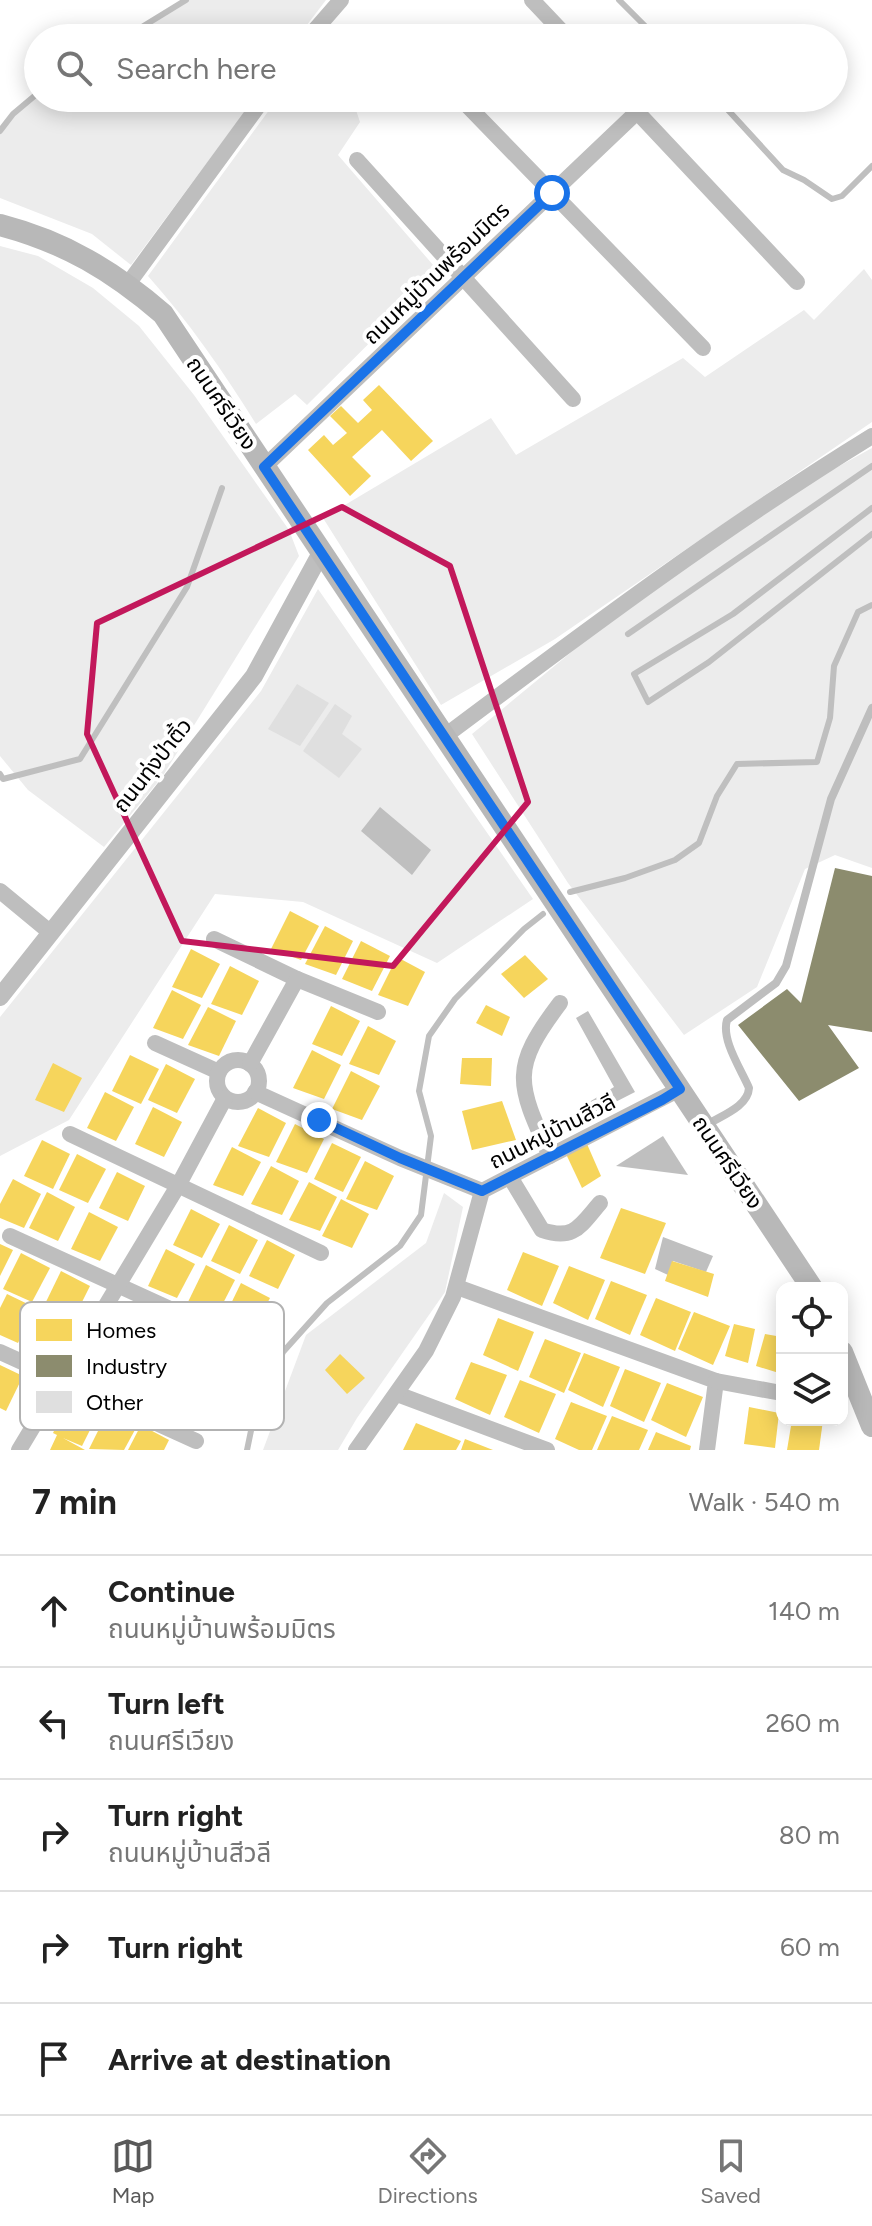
<!DOCTYPE html>
<html lang="en">
<head>
<meta charset="utf-8">
<style>
  :root { --surface:#fff; --page:#f2f2f2; --text:#222; --muted:#767676; --line:#e0e0e0; --accent:#595959 }
  body { margin:0; font-family:Figtree,"Noto Sans Thai",sans-serif; background:var(--page); color:var(--text) }
  .controls { position:absolute; right:24px; bottom:24px; display:grid; overflow:hidden; border-radius:16px; box-shadow:0 4px 20px #0003 }
  .controls button { width:72px; height:72px; display:grid; place-items:center; padding:0; border:0; border-bottom:2px solid var(--line); background:var(--surface); color:var(--text); font:40px sans-serif }
  .stop { position:absolute; width:24px; height:24px; margin:-18px; border:6px solid #1a73e8; border-radius:50%; background:#fff }
  .stop.end { background:#1a73e8; border-color:#fff; box-shadow:0 2px 8px #0008 }
  .list { margin:0; padding:0; list-style:none }
  h2 { display:flex; justify-content:space-between; align-items:center; height:104px; margin:0; padding:0 32px; font-size:34px }
  h2 small { font-size:26px; font-weight:400; color:var(--muted) }
  .list li { display:grid; grid-template-columns:52px 1fr auto; gap:24px; align-items:center; box-sizing:border-box; height:112px; padding:0 32px; border-top:2px solid var(--line) }
  .list b { display:block; font-size:30px; white-space:nowrap }
  .list p { margin:0; font-size:26px; white-space:nowrap; color:var(--muted) }
  .list em { font-size:26px; font-style:normal; color:var(--muted) }
  .icon { flex:none; width:44px; height:44px; fill:none; stroke:currentColor; stroke-width:2; stroke-linecap:round; stroke-linejoin:round }
  .map { position:relative; flex:none; width:872px; height:1450px; overflow:hidden }
  .search { position:absolute; background:var(--surface); box-shadow:0 4px 20px #0003; left:24px; right:24px; top:24px; height:88px; display:flex; align-items:center; gap:20px; box-sizing:border-box; padding:0 28px; border-radius:44px; color:var(--muted); font-size:30px }
  .sheet { height:664px; background:var(--surface) }
  nav { display:flex; justify-content:space-around; align-items:center; box-sizing:border-box; height:112px; border-top:2px solid var(--line); background:var(--surface); font-size:22px; color:var(--muted) }
  nav a { display:grid; justify-items:center; gap:4px }
  nav .on { color:var(--accent) }
  .map>svg:first-child { display:block }
</style>
</head>
<body>
<div class="map">
<svg width="872" height="1450" viewBox="0 0 872 1450">
  <rect width="100%" height="100%" fill="#fff"/>
  <!-- green -->
  <g fill="#ececec">
    <path d="M186,0H326L297,38H124Z"/>
    <path d="M38,93V98H255L131,265L92,234L0,198V132L13,114Z"/>
    <path d="M278,98H352L360,122L338,155L440,273L307,405L295,394L256,424C223,371 189,322 148,276Z"/>
    <path d="M0,246L38,256L93,288L139,326L194,395L289,530L299,556L162,777L104,847L28,790L0,756Z"/>
    <path d="M864,269L872,280V422L555,639L441,705L323,518L491,418L516,455L683,358L705,377L804,310L814,320Z"/>
    <path d="M872,448V868L835,855L805,869L757,987L684,1035L568,883L472,734L637,598L783,497Z"/>
    <path d="M318,589L533,899L437,963L303,902L215,894L69,1120L0,1156V1017L261,691Z"/>
    <path d="M444,1193L463,1207L445,1292L357,1418L338,1450H263L306,1335L426,1243Z"/>
  </g>
  <!-- water -->
  <g fill="#bfbfbf">
    <path d="M380,807L431,850L412,875L361,831Z"/>
    <path d="M588,1011L635,1092L592,1114L586,1104L614,1087L576,1018Z"/>
    <path d="M663,1136L688,1175L616,1166Z"/>
    <path d="M663,1237L713,1256L706,1272L673,1261L668,1275L655,1269Z"/>
  </g>
  <!-- homes -->
  <g fill="#f6d55c">
    <path d="M379,385L433,441L411,461L382,430L352,457L371,476L350,496L308,450L324,435L333,445L347,433L330,416L341,406L358,423L372,410L363,400Z"/>
    <path d="M290,911L319,926L301,960L271,949Z"/>
    <path d="M325,926L353,941L336,975L305,964Z"/>
    <path d="M361,941L390,956L372,991L342,979Z"/>
    <path d="M191,949L220,964L202,998L172,987Z"/>
    <path d="M525,955L548,979L524,998L501,974Z"/>
    <path d="M397,957L425,972L408,1006L378,995Z"/>
    <path d="M230,966L259,981L242,1015L211,1004Z"/>
    <path d="M172,990L201,1005L183,1039L153,1028Z"/>
    <path d="M486,1005L510,1017L502,1036L476,1023Z"/>
    <path d="M331,1006L360,1021L342,1056L312,1044Z"/>
    <path d="M208,1007L236,1021L219,1056L188,1045Z"/>
    <path d="M368,1026L396,1041L379,1075L349,1064Z"/>
    <path d="M312,1050L341,1065L324,1099L293,1088Z"/>
    <path d="M130,1055L159,1069L141,1104L112,1091Z"/>
    <path d="M462,1058H492L491,1086L460,1084Z"/>
    <path d="M53,1063L82,1078L64,1112L35,1100Z"/>
    <path d="M166,1064L195,1079L177,1113L148,1100Z"/>
    <path d="M351,1071L380,1086L362,1120L332,1109Z"/>
    <path d="M105,1092L134,1107L116,1141L87,1128Z"/>
    <path d="M502,1101L516,1140L472,1150L462,1111Z"/>
    <path d="M153,1107L182,1122L164,1157L135,1144Z"/>
    <path d="M258,1108L286,1123L269,1157L238,1146Z"/>
    <path d="M295,1124L324,1139L307,1173L276,1162Z"/>
    <path d="M42,1140L70,1154L53,1189L24,1176Z"/>
    <path d="M332,1143L361,1157L343,1192L314,1179Z"/>
    <path d="M587,1144L601,1176L582,1188L566,1154Z"/>
    <path d="M232,1147L261,1162L243,1196L213,1185Z"/>
    <path d="M77,1154L106,1169L88,1203L59,1190Z"/>
    <path d="M365,1161L394,1176L377,1210L346,1199Z"/>
    <path d="M271,1166L299,1181L282,1215L251,1204Z"/>
    <path d="M117,1172L145,1186L128,1221L99,1208Z"/>
    <path d="M13,1179L41,1194L24,1228L0,1218V1204Z"/>
    <path d="M309,1182L337,1197L320,1231L289,1220Z"/>
    <path d="M47,1192L75,1207L58,1241L29,1228Z"/>
    <path d="M341,1199L369,1214L352,1248L322,1236Z"/>
    <path d="M621,1208L666,1223L645,1274L600,1258Z"/>
    <path d="M191,1209L220,1224L202,1258L173,1245Z"/>
    <path d="M89,1212L118,1227L100,1261L71,1249Z"/>
    <path d="M229,1225L258,1240L240,1274L211,1261Z"/>
    <path d="M267,1240L295,1255L278,1289L249,1276Z"/>
    <path d="M0,1244L13,1250L0,1276Z"/>
    <path d="M166,1249L195,1264L177,1298L148,1286Z"/>
    <path d="M523,1252L559,1266L542,1306L507,1290Z"/>
    <path d="M21,1253L50,1268L32,1302L3,1289Z"/>
    <path d="M672,1261L714,1274L708,1297L665,1281Z"/>
    <path d="M206,1265L235,1280L217,1315L188,1302Z"/>
    <path d="M569,1266L605,1280L588,1320L553,1303Z"/>
    <path d="M61,1271L90,1286L73,1320L43,1308Z"/>
    <path d="M611,1281L647,1295L630,1335L595,1319Z"/>
    <path d="M241,1283L270,1298L252,1332L223,1320Z"/>
    <path d="M7,1294L36,1308L18,1343L0,1335V1308Z"/>
    <path d="M656,1298L691,1312L675,1351L640,1335Z"/>
    <path d="M694,1312L730,1326L713,1365L678,1349Z"/>
    <path d="M498,1318L534,1332L518,1371L483,1355Z"/>
    <path d="M734,1324L755,1329L748,1363L725,1356Z"/>
    <path d="M765,1334L782,1337L779,1373L756,1366Z"/>
    <path d="M545,1339L581,1353L564,1393L529,1377Z"/>
    <path d="M584,1353L620,1367L603,1407L568,1390Z"/>
    <path d="M340,1354L365,1378L347,1394L325,1370Z"/>
    <path d="M471,1362L507,1375L490,1415L455,1399Z"/>
    <path d="M0,1365L23,1376L6,1411L0,1408Z"/>
    <path d="M625,1369L661,1383L644,1422L610,1406Z"/>
    <path d="M520,1380L556,1394L539,1433L504,1417Z"/>
    <path d="M667,1383L703,1397L686,1437L651,1420Z"/>
    <path d="M70,1397L99,1412L82,1446L63,1438L85,1450H50L57,1435L53,1433Z"/>
    <path d="M571,1402L607,1416L592,1450H579L555,1439Z"/>
    <path d="M749,1407L779,1413L775,1448L744,1444Z"/>
    <path d="M107,1413L136,1428L124,1450L89,1449Z"/>
    <path d="M612,1416L648,1430L639,1450H597Z"/>
    <path d="M792,1420H823L819,1450H787Z"/>
    <path d="M416,1423L461,1441L456,1450H403Z"/>
    <path d="M141,1425L169,1440L164,1450H128Z"/>
    <path d="M656,1432L691,1446L690,1450H648Z"/>
    <path d="M465,1439L493,1450H461Z"/>
  </g>
  <!-- industry -->
  <path fill="#8c8c6e" d="M835,868L872,876V1032L828,1025L859,1068L799,1101L738,1025L787,989L801,1003Z"/>
  <g fill="none" stroke-linecap="round" stroke-linejoin="round">
    <!-- stream -->
    <g stroke="#bfbfbf" stroke-width="6">
      <path d="M619,0L657,38"/>
      <path d="M124,38L186,0"/>
      <path d="M717,98L783,170L804,180L832,199L842,196L872,166"/>
      <path d="M0,131L13,114L38,93"/>
      <path d="M872,508L733,614L634,674L648,702L709,662L872,534"/>
      <path d="M628,634L872,466"/>
      <path d="M0,774L3,779L80,759L187,587L222,488"/>
      <path d="M570,892L625,878L675,860L699,843L717,796L737,764L817,762L830,718L834,666L858,612L872,605"/>
      <path d="M247,1450L253,1421L283,1352L327,1303L400,1246L421,1215L431,1136L419,1091L429,1036L455,999L524,929L543,914"/>
    </g>
  </g>
  <!-- building -->
  <g fill="#dfdfdf">
    <path d="M297,684L329,703L300,746L268,729Z"/>
    <path d="M335,704L352,716L342,734L362,749L339,778L303,751Z"/>
  </g>
  <g fill="none" stroke-linecap="round" stroke-linejoin="round">
    <!-- service -->
    <path stroke="#bebebe" stroke-width="8" d="M705,1126C720,1116 748,1107 749,1088C741,1069 721,1040 727,1020L776,983L786,966L831,799L872,708"/>
    <!-- minor -->
    <g stroke="#bebebe" stroke-width="16">
      <path d="M532,0L568,38"/>
      <path d="M308,38L341,0"/>
      <path d="M460,98L703,348"/>
      <path d="M624,98L797,282"/>
      <path d="M357,160L573,399"/>
      <path d="M128,284L264,98"/>
      <path d="M264,467L637,112"/>
      <path d="M445,736C584,632 724,527 872,436"/>
      <path d="M0,891L51,933"/>
      <path d="M214,939L297,979"/>
      <path d="M155,1043L219,1072"/>
      <circle cx="238" cy="1081" r="21"/>
      <path d="M250,1064L297,979L378,1012"/>
      <path d="M255,1092L400,1158L482,1191"/>
      <path d="M70,1134L321,1253"/>
      <path d="M550,1156C517,1083 510,1069 560,1003"/>
      <path d="M510,1177L542,1230C574,1241 580,1226 600,1203"/>
      <path d="M10,1236L227,1335"/>
      <path d="M457,1287L716,1381L707,1450"/>
      <path d="M0,1352L196,1441"/>
      <path d="M716,1381L776,1392"/>
      <path d="M397,1394L547,1450"/>
      <path d="M19,1450L179,1184L225,1098"/>
      <path d="M356,1450L426,1351L453,1297L482,1191L680,1089"/>
    </g>
    <!-- tertiary -->
    <path stroke="#bebebe" stroke-width="18" d="M0,997L254,676L322,551"/>
    <!-- secondary -->
    <g stroke="#b8b8b8" stroke-width="22">
      <path d="M0,225C65,242 113,271 163,314L812,1288"/>
      <path d="M842,1352L872,1426"/>
    </g>
  </g>
  <g fill="none" stroke-linecap="round" stroke-linejoin="round">
    <!-- route -->
    <path stroke="#1a73e8" stroke-width="10" d="M319,1120L400,1158L482,1191L662,1100L680,1089L264,467L552,193"/>
  </g>
  <!-- marked area -->
  <path fill="none" stroke="#c2185b" stroke-width="6" stroke-linejoin="round" d="M342,507L450,566L528,802L393,966L182,941L87,734L97,623Z"/>
  <g text-anchor="middle" stroke-width="8" stroke-linejoin="round" paint-order="stroke">
    <!-- street labels -->
    <g font-size="22" fill="#000" stroke="#fff">
      <text transform="translate(436 273) rotate(-44)" y="8">ถนนหมู่บ้านพร้อมมิตร</text>
      <text transform="translate(222 403) rotate(56)" y="8">ถนนศรีเวียง</text>
      <text transform="translate(152 765) rotate(-52)" y="8">ถนนทุ่งป่าติ้ว</text>
      <text transform="translate(552 1131) rotate(-27)" y="8">ถนนหมู่บ้านสีวลี</text>
      <text transform="translate(728 1162) rotate(56)" y="8">ถนนศรีเวียง</text>
    </g>
  </g>
  <!-- legend -->
  <rect x="20" y="1302" width="264" height="128" rx="12" fill="#fff" stroke="#b2b2b2" stroke-width="2"/>
  <rect x="36" y="1319" width="36" height="22" fill="#f6d55c"/>
  <rect x="36" y="1355" width="36" height="22" fill="#8c8c6e"/>
  <rect x="36" y="1391" width="36" height="22" fill="#dfdfdf"/>
  <g font-size="22" fill="#000">
    <text x="86" y="1338">Homes</text>
    <text x="86" y="1374">Industry</text>
    <text x="86" y="1410">Other</text>
  </g>
</svg>
<div class="controls">
<button><svg class="icon" aria-label="locate" viewBox="0 0 24 24"><circle cx="12" cy="12" r="6"/><path d="M12 2v4M12 18v4M2 12h4M18 12h4"/></svg></button>
<button><svg class="icon" aria-label="layers" viewBox="0 0 24 24"><path d="M12 4l9 5-9 5-9-5zM3 14l9 5 9-5"/></svg></button>
</div>
<div class="stop" style="left:552px;top:193px"></div>
<div class="stop end" style="left:319px;top:1120px"></div>
<div class="search"><svg class="icon" aria-label="search" viewBox="0 0 24 24"><circle cx="10" cy="10" r="6"/><path d="M15 15l6 6"/></svg>Search here</div>
</div>
<section class="sheet">
<h2>7 min<small>Walk · 540 m</small></h2>
<ul class="list">
<li><svg class="icon" aria-label="ahead" viewBox="0 0 24 24"><path d="M12 20V5M6 11l6-6 6 6"/></svg><div><b>Continue</b><p>ถนนหมู่บ้านพร้อมมิตร</p></div><em>140 m</em></li>
<li><svg class="icon" aria-label="left" viewBox="0 0 24 24"><path d="M17 20v-9H6M10 6l-5 5 5 5"/></svg><div><b>Turn left</b><p>ถนนศรีเวียง</p></div><em>260 m</em></li>
<li><svg class="icon" aria-label="right" viewBox="0 0 24 24"><path d="M7 20v-9h11M14 6l5 5-5 5"/></svg><div><b>Turn right</b><p>ถนนหมู่บ้านสีวลี</p></div><em>80 m</em></li>
<li><svg class="icon" aria-label="right" viewBox="0 0 24 24"><path d="M7 20v-9h11M14 6l5 5-5 5"/></svg><div><b>Turn right</b></div><em>60 m</em></li>
<li><svg class="icon" aria-label="arrive" viewBox="0 0 24 24"><path d="M6 21V4h12l-3 4 3 4H6"/></svg><div><b>Arrive at destination</b></div></li>
</ul>
</section>
<nav>
<a class="on"><svg class="icon" aria-label="map" viewBox="0 0 24 24"><path d="M3 6l6-2 6 2 6-2v14l-6 2-6-2-6 2zM9 4v14M15 6v14"/></svg>Map</a>
<a><svg class="icon" aria-label="directions" viewBox="0 0 24 24"><path d="M12 3l9 9-9 9-9-9zM9 14v-3h6M13 9l2 2-2 2"/></svg>Directions</a>
<a><svg class="icon" aria-label="saved" viewBox="0 0 24 24"><path d="M7 4h10v16l-5-4-5 4z"/></svg>Saved</a>
</nav>
</body>
</html>
